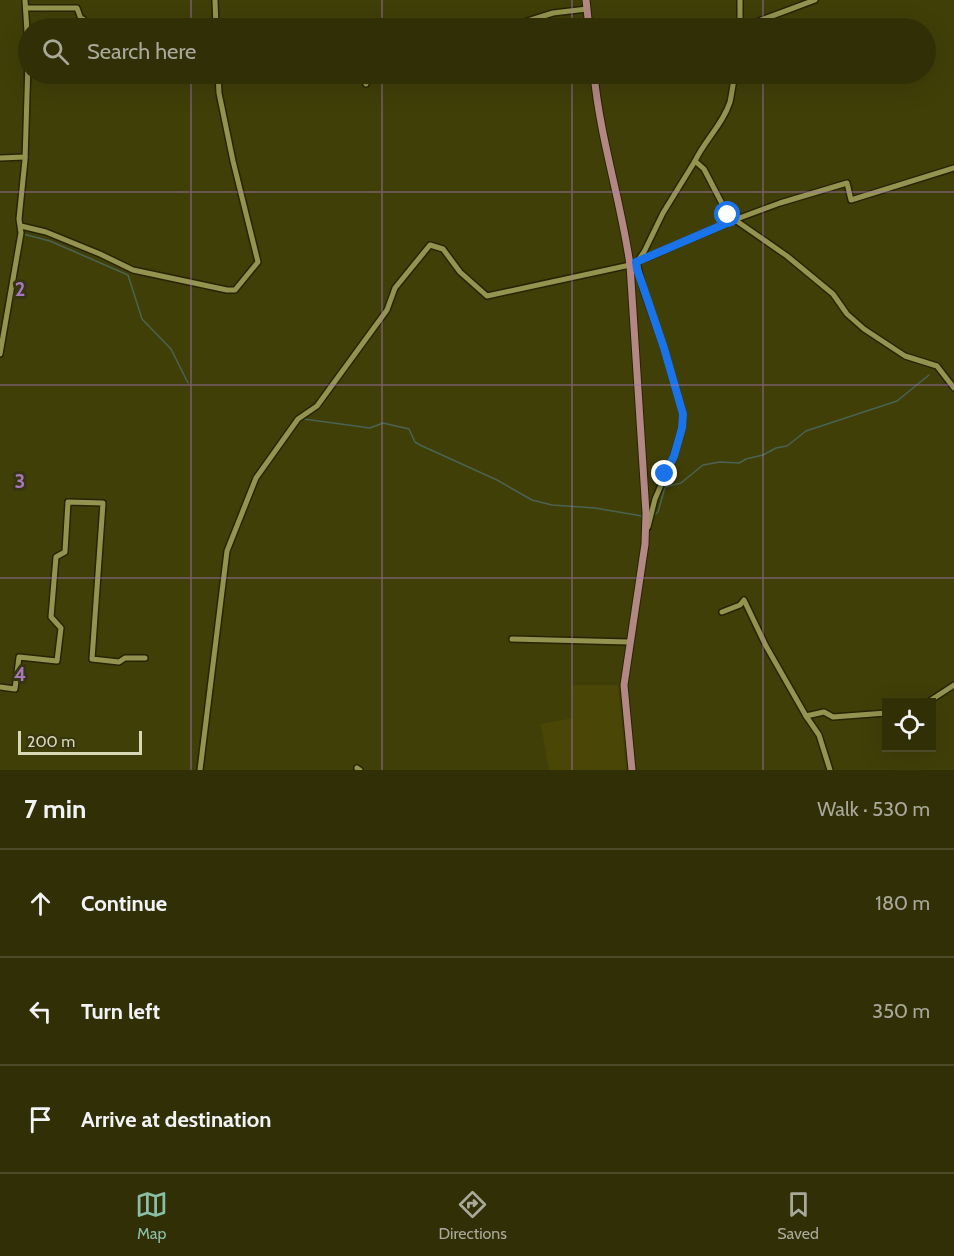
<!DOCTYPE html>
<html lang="en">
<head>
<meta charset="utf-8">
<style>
  :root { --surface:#312f06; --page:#3d3b14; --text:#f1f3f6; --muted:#a8a99b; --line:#4c4a28; --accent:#8abfa5 }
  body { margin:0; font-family:Cabin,sans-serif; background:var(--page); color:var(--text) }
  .controls { position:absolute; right:18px; bottom:18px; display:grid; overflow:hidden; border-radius:0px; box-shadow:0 6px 24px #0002 }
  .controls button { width:54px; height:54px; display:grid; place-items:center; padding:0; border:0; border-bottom:2px solid var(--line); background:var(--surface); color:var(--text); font:30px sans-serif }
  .scale { position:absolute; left:18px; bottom:15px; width:124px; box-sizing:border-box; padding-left:6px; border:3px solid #d8d8b7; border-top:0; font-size:16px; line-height:21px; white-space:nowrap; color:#d8d8b7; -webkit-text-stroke:4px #363511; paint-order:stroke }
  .stop { position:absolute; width:18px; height:18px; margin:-14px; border:4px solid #1a73e8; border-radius:50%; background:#fff }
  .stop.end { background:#1a73e8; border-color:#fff; box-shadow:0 2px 6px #0008 }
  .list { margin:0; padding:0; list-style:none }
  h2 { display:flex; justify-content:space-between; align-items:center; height:78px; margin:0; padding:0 24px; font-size:26px }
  h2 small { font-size:20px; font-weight:400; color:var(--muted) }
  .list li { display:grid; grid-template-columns:39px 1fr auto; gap:18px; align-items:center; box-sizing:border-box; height:108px; padding:0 24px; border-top:2px solid var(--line) }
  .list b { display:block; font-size:22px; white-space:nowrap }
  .list em { font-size:20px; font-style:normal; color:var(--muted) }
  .icon { flex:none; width:33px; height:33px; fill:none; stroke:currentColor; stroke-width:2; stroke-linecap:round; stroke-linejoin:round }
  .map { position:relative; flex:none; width:954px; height:770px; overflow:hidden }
  .search { position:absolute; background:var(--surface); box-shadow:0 6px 24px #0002; left:18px; right:18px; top:18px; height:66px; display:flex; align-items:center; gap:15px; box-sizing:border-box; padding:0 21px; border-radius:33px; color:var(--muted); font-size:22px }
  .sheet { height:402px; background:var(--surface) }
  nav { display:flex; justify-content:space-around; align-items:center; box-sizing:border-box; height:84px; border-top:2px solid var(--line); background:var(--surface); font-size:16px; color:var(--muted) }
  nav a { display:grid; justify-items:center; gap:3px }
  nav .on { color:var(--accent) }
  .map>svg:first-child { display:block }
</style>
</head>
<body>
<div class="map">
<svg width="954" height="770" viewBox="0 0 954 770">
  <rect width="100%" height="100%" fill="#413f08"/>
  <!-- built -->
  <path fill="#4a4706" d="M572,685H618L626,770H549L541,724L573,718Z"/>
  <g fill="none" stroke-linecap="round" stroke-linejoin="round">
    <!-- stream -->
    <g stroke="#496452" stroke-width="1.5">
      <path d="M23,234L50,241L128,275L142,319L171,349L188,383"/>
      <path d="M304,419L370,428L383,423L409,429L415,442L420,445L497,480L532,500L552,505L595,508L642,516"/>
      <path d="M654,515L658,512L665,487L681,483L703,465L720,462L739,463L746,459L763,455L776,448L787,446L806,431L897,401L929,375"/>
    </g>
    <!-- minor casing -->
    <g stroke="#272501" stroke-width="8">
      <g id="minor">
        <path d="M25,0L28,48"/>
        <path d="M215,0L216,28"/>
        <path d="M740,0V28"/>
        <path d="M26,8H77L81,19H83"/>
        <path d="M505,28L553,13L587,9"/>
        <path d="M740,28L815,0"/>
        <path d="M366,84L369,74"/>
        <path d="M0,158L25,157"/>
        <path d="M695,161C705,140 723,124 730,102C732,93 733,83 735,74"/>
        <path d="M21,226L46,232L100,254L133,270L227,290H235L258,262L233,161L219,93L218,74"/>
        <path d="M0,354L21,233L19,219L25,160L28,63"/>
        <path d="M648,527L655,499L674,455L682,428L683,414L664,348L643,289L637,262L644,252L663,213L695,161L704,169L728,215L787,256L833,294L847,314L864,329L905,356L937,366L954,388"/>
        <path d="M722,612L740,605L744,600L766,646L806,716L824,712L833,717L886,713"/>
        <path d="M512,639L629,642"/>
        <path d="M0,687L15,689L19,657L57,661L61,628L51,617L56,557L65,552L68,502L103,503L92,659L119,662L125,658H145"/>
        <path d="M928,702L954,685"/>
        <path d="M806,716L819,735L830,770"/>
        <path d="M357,768L360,770"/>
        <path d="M200,770L227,551L256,478L298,419L317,406L387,310L395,288L430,245L443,249L460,272L487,296L630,265L734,220L780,203L847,183L851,200L954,168"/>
      </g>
    </g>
    <!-- major casing -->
    <g stroke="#272501" stroke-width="9">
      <g id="major">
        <path d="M586,0L589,28"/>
        <path d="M594,74C600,138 621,201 630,265L646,513L645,544L624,685L632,770"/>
      </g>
    </g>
    <!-- minor -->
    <use href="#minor" stroke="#94934f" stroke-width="5"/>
    <!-- major -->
    <use href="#major" stroke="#b38783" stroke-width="7"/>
  </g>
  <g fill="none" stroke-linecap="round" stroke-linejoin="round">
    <!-- route -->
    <path stroke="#1a73e8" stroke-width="8" d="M665,474L674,456L682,428L683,414L664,348L637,269L636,262L734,220L728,215"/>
  </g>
  <!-- grid -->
  <path fill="none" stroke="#a579bb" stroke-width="1.5" stroke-opacity="0.55" d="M191,0V28M382,0V28M572,0V28M763,0V28M191,74V770M382,74V770M572,74V770M763,74V770M0,192H954M0,385H954M0,578H954"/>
  <g font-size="20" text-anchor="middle" font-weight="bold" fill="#a579bb" stroke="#363511" stroke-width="6" stroke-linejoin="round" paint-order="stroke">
    <text x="20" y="296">2</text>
    <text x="20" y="488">3</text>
    <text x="20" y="681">4</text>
  </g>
</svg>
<div class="controls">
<button><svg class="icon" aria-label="locate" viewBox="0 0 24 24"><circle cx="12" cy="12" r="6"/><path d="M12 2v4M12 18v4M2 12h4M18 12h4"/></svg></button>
</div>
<div class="scale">200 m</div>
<div class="stop" style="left:728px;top:215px"></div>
<div class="stop end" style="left:665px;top:474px"></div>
<div class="search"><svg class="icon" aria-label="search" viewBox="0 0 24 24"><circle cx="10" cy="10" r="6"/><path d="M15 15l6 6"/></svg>Search here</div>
</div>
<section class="sheet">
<h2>7 min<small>Walk · 530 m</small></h2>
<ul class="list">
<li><svg class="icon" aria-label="ahead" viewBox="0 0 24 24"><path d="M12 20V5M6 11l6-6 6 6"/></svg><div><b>Continue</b></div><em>180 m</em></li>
<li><svg class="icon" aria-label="left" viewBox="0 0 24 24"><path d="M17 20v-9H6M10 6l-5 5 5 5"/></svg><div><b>Turn left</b></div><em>350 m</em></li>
<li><svg class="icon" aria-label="arrive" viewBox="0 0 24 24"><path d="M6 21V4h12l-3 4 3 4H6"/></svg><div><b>Arrive at destination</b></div></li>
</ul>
</section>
<nav>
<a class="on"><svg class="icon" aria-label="map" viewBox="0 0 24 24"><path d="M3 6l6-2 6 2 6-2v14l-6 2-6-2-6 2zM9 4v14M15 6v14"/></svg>Map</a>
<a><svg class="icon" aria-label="directions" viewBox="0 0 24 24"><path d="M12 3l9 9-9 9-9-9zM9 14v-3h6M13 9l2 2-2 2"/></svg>Directions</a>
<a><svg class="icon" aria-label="saved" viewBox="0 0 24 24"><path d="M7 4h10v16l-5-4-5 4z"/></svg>Saved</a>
</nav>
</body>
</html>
